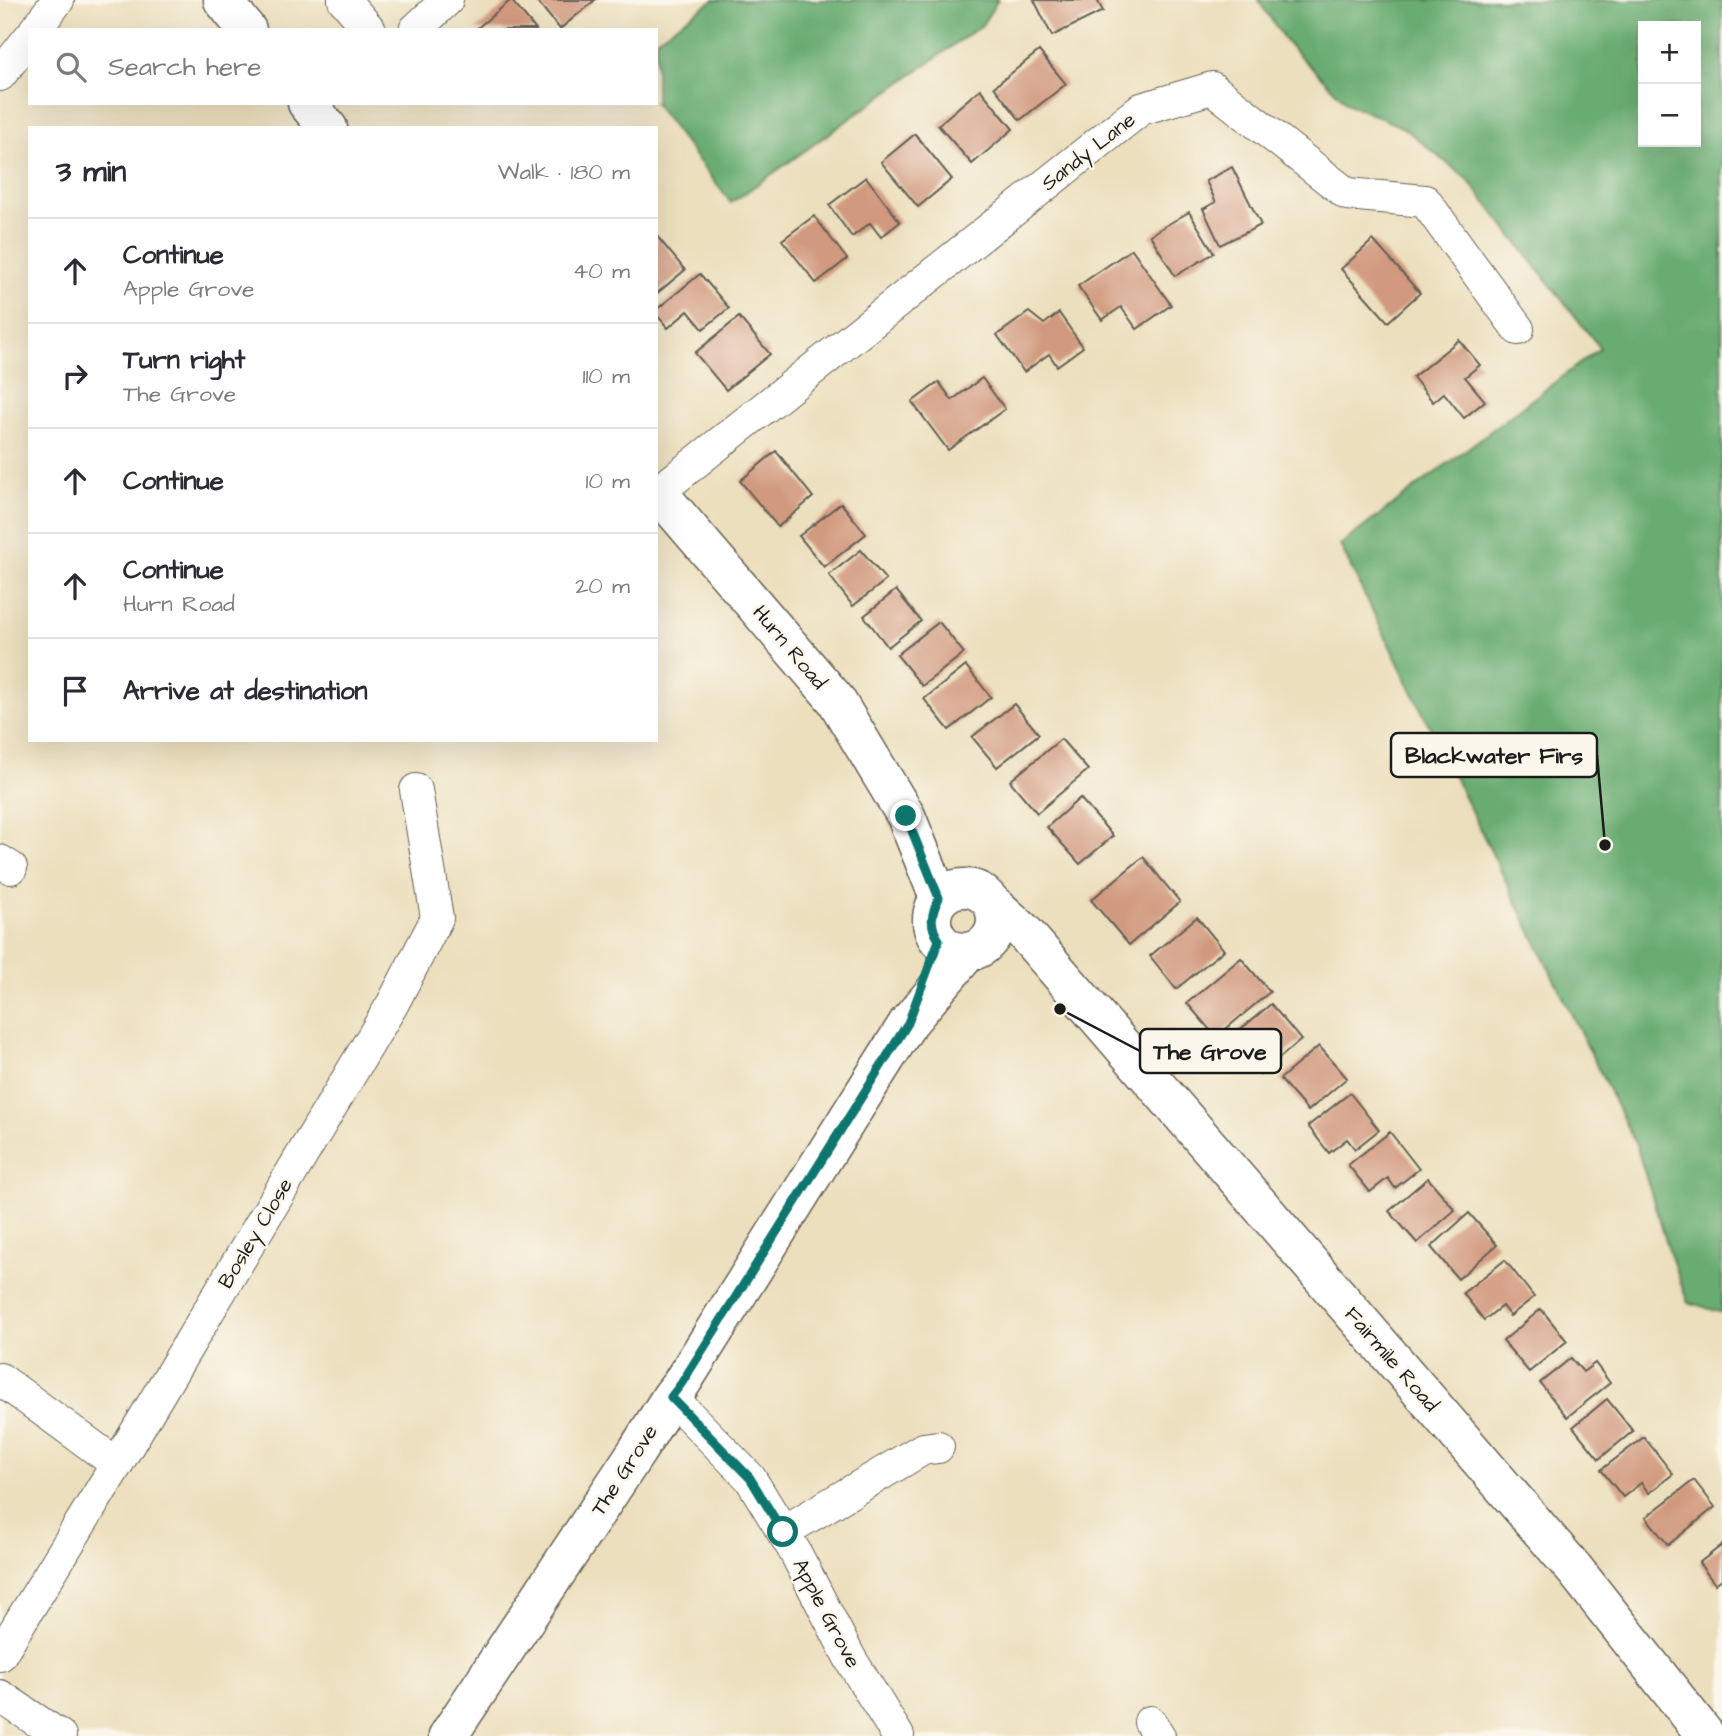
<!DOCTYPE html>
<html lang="en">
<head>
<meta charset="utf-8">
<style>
  :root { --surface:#fff; --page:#f2f2f3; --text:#2b2b33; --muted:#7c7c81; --line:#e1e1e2 }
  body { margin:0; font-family:"Architects Daughter",sans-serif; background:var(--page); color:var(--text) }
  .controls { position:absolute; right:21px; top:21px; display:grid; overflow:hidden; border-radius:0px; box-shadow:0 7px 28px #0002 }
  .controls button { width:63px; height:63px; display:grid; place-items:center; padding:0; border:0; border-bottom:2px solid var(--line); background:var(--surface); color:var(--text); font:35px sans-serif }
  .stop { position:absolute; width:21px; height:21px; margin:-16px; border:5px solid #0f766e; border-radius:50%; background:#fff }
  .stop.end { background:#0f766e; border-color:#fff; box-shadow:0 2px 7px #0008 }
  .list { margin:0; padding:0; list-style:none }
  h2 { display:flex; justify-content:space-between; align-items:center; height:91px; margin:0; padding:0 28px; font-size:30px }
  h2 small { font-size:23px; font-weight:400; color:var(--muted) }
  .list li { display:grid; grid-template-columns:46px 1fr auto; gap:21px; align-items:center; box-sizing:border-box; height:105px; padding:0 28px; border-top:2px solid var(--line) }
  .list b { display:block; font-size:26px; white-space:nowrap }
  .list p { margin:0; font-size:23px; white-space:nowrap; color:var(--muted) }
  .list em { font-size:23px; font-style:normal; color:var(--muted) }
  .icon { flex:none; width:38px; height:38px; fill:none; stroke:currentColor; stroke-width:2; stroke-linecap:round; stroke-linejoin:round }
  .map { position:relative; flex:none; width:1722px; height:1736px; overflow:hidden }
  .search { position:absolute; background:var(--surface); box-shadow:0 7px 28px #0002; left:28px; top:28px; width:630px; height:77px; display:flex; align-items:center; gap:18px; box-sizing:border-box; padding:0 24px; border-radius:0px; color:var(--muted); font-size:26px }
  .panel { position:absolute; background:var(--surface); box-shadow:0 7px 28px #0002; left:28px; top:126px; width:630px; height:616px; border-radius:0px }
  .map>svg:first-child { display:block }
</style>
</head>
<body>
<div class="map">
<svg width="1722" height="1736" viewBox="0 0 1722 1736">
  <rect width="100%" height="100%" fill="#fbf7ec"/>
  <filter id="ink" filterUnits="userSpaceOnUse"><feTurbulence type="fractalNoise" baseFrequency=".0143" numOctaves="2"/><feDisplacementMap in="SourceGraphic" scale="14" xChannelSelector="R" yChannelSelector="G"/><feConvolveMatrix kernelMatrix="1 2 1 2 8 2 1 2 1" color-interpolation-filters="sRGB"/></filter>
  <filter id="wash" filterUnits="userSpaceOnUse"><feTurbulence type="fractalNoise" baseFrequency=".00686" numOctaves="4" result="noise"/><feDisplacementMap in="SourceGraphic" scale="28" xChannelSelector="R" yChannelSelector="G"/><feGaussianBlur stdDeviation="1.57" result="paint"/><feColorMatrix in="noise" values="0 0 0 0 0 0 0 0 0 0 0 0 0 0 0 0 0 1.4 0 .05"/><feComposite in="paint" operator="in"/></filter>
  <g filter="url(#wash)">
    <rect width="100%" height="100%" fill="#ecdfbd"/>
    <!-- forest -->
    <g fill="#69ac71" stroke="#426446" stroke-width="2" fill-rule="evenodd">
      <path d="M714,0H998L982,25L731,203L654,103H656V39Z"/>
      <path d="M1258,0H1722V1313L1688,1302L1670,1254L1636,1145L1340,545L1600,348L1468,180L1404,128L1348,104L1287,43ZM1643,26H1696V142H1643Z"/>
    </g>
    <g id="blocks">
      <!-- building -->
      <g fill="#d1997e">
        <path d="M511,0L536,30H475Z"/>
        <path d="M536,0H595L560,29Z"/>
        <path d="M1034,0H1097L1103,11L1052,36Z"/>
        <path d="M1039,51L1066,84L1020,120L994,87Z"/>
        <path d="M980,89L1013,129L972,164L938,125Z"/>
        <path d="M915,134L952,179L918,207L881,162Z"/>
        <path d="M1232,167L1261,225L1220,245L1203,209L1216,202L1206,181Z"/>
        <path d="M866,177L900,222L881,237L870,223L852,237L829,205Z"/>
        <path d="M1189,212L1214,253L1175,276L1150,235Z"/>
        <path d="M814,216L847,259L816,283L782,240Z"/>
        <path d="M656,235L685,270L656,294Z"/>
        <path d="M1373,240L1420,293L1388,322L1341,269Z"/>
        <path d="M1132,249L1171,305L1137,329L1121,307L1102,320L1078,286Z"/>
        <path d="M700,274L729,308L703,329L688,311L668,328L656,314V310Z"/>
        <path d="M1029,312L1044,324L1059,313L1083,347L1057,366L1049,354L1024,372L997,335Z"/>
        <path d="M739,317L770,354L726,390L695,353Z"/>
        <path d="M1459,340L1480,365L1465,377L1485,401L1464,418L1444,393L1433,402L1413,377Z"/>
        <path d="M982,378L1005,409L948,450L912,402L939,382L952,400Z"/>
        <path d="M776,451L813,497L778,527L740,481Z"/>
        <path d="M841,503L866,534L824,567L799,536Z"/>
        <path d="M861,550L886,580L853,606L829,575Z"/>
        <path d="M896,590L921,621L888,647L864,616Z"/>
        <path d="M939,622L964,653L922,686L897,655Z"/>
        <path d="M966,666L991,697L949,730L924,699Z"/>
        <path d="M1014,704L1039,734L997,767L972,737Z"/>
        <path d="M1061,739L1088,770L1037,813L1010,781Z"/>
        <path d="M1080,798L1113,836L1080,864L1047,827Z"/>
        <path d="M1143,857L1180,902L1129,945L1091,900Z"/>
        <path d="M1197,917L1224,950L1176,989L1150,956Z"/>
        <path d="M1241,958L1270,992L1216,1037L1187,1003Z"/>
        <path d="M1271,1004L1301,1040L1260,1074L1230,1038Z"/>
        <path d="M1319,1046L1347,1078L1308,1111L1280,1079Z"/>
        <path d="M1350,1093L1379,1130L1355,1149L1347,1139L1329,1153L1308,1126Z"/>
        <path d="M1390,1132L1419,1169L1395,1188L1388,1178L1370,1192L1348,1165Z"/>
        <path d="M1428,1178L1455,1210L1417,1243L1389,1211Z"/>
        <path d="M1469,1213L1497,1245L1458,1279L1431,1247Z"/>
        <path d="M1505,1260L1534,1297L1510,1316L1502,1306L1484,1320L1463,1293Z"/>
        <path d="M1541,1309L1567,1341L1529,1372L1503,1341Z"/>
        <path d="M1571,1358L1583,1372L1595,1363L1610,1383L1567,1417L1540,1383Z"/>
        <path d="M1607,1399L1633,1431L1599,1459L1573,1427Z"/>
        <path d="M1644,1437L1673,1474L1649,1493L1641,1483L1623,1497L1601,1470Z"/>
        <path d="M1694,1480L1715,1507L1668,1545L1646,1517Z"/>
        <path d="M1722,1545V1579L1715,1584L1699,1563Z"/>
      </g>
    </g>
  </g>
  <g filter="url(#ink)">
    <use href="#blocks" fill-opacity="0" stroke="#656054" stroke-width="2"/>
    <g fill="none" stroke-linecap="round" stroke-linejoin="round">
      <!-- street casing -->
      <g stroke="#656054" stroke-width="34">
        <g id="street">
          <path d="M344,0L370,30"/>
          <path d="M35,30L58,0"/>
          <path d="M415,30L447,0"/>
          <path d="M0,75L30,37"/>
          <path d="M658,492L1141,109L1212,88L1347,194L1425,201L1518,329"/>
          <path d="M0,861L11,868"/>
          <path d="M0,1379L117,1464"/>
          <path d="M671,1397L750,1478L794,1550L851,1660L898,1736"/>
          <path d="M783,1532L923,1449L938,1447"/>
          <path d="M0,1655L117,1464L393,1003L437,918L416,790"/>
          <path d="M0,1696L60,1736"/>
          <path d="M1150,1722L1159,1736"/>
        </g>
      </g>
      <!-- secondary casing -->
      <g stroke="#656054" stroke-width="41">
        <g id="secondary">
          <path d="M223,0L247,30"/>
          <path d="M307,103L328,128"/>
          <path d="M656,490L836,700L906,816L939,898"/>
          <circle cx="964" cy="920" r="32"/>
          <path d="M993,904L1023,931L1575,1570L1706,1736"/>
          <path d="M448,1736L637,1451L671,1397L681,1384L908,1023L967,953"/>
        </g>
      </g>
      <!-- street -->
      <use href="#street" stroke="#fff" stroke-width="32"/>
      <!-- secondary -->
      <use href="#secondary" stroke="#fff" stroke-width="38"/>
    </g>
  </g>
  <g fill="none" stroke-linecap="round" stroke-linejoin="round" filter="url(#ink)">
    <!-- route -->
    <path stroke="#0f766e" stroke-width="9" d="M783,1532L750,1478L671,1397L681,1384L908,1023L939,940C929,925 931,914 939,898L906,816"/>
  </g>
  <g text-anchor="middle" stroke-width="5" stroke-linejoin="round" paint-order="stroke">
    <!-- street labels -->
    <g font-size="21" fill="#1c1c1c" stroke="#fbf7ec">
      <text transform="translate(1088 151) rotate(-38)" y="7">Sandy Lane</text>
      <text transform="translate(790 647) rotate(50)" y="7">Hurn Road</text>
      <text transform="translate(255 1233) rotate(-59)" y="7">Bosley Close</text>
      <text transform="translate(1392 1359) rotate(49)" y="7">Fairmile Road</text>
      <text transform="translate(624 1470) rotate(-57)" y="7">The Grove</text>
      <text transform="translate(827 1613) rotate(62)" y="7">Apple Grove</text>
    </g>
  </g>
  <!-- callouts -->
  <path fill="none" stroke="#1c1c1c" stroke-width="2.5" d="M1605 845L1597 755M1060 1009L1140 1051"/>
  <g fill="#1c1c1c" stroke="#fbf7ec" stroke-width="2.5">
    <circle cx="1605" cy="845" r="7"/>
    <circle cx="1060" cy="1009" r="7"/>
  </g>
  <g fill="#fbf7ec" stroke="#1c1c1c" stroke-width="2.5">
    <rect x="1391" y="733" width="206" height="44" rx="7"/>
    <rect x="1140" y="1029" width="141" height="44" rx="7"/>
  </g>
  <g font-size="23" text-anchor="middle" font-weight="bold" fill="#1c1c1c">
    <text x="1494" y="763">Blackwater Firs</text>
    <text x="1210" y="1059">The Grove</text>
  </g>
</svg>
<div class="controls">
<button>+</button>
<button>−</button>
</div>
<div class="stop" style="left:783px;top:1532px"></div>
<div class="stop end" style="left:906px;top:816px"></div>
<div class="search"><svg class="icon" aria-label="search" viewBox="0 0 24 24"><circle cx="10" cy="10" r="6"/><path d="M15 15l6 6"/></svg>Search here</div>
<section class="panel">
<h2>3 min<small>Walk · 180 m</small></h2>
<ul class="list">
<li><svg class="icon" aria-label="ahead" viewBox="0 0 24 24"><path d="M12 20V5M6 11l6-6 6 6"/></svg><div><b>Continue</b><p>Apple Grove</p></div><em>40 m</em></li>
<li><svg class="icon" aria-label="right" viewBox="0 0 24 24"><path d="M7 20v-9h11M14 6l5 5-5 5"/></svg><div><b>Turn right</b><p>The Grove</p></div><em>110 m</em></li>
<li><svg class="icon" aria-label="ahead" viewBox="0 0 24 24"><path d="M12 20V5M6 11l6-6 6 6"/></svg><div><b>Continue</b></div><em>10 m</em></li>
<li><svg class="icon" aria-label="ahead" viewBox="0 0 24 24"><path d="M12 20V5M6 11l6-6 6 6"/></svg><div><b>Continue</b><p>Hurn Road</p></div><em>20 m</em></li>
<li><svg class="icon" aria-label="arrive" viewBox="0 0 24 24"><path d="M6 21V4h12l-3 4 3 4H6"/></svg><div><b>Arrive at destination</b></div></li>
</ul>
</section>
</div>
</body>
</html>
